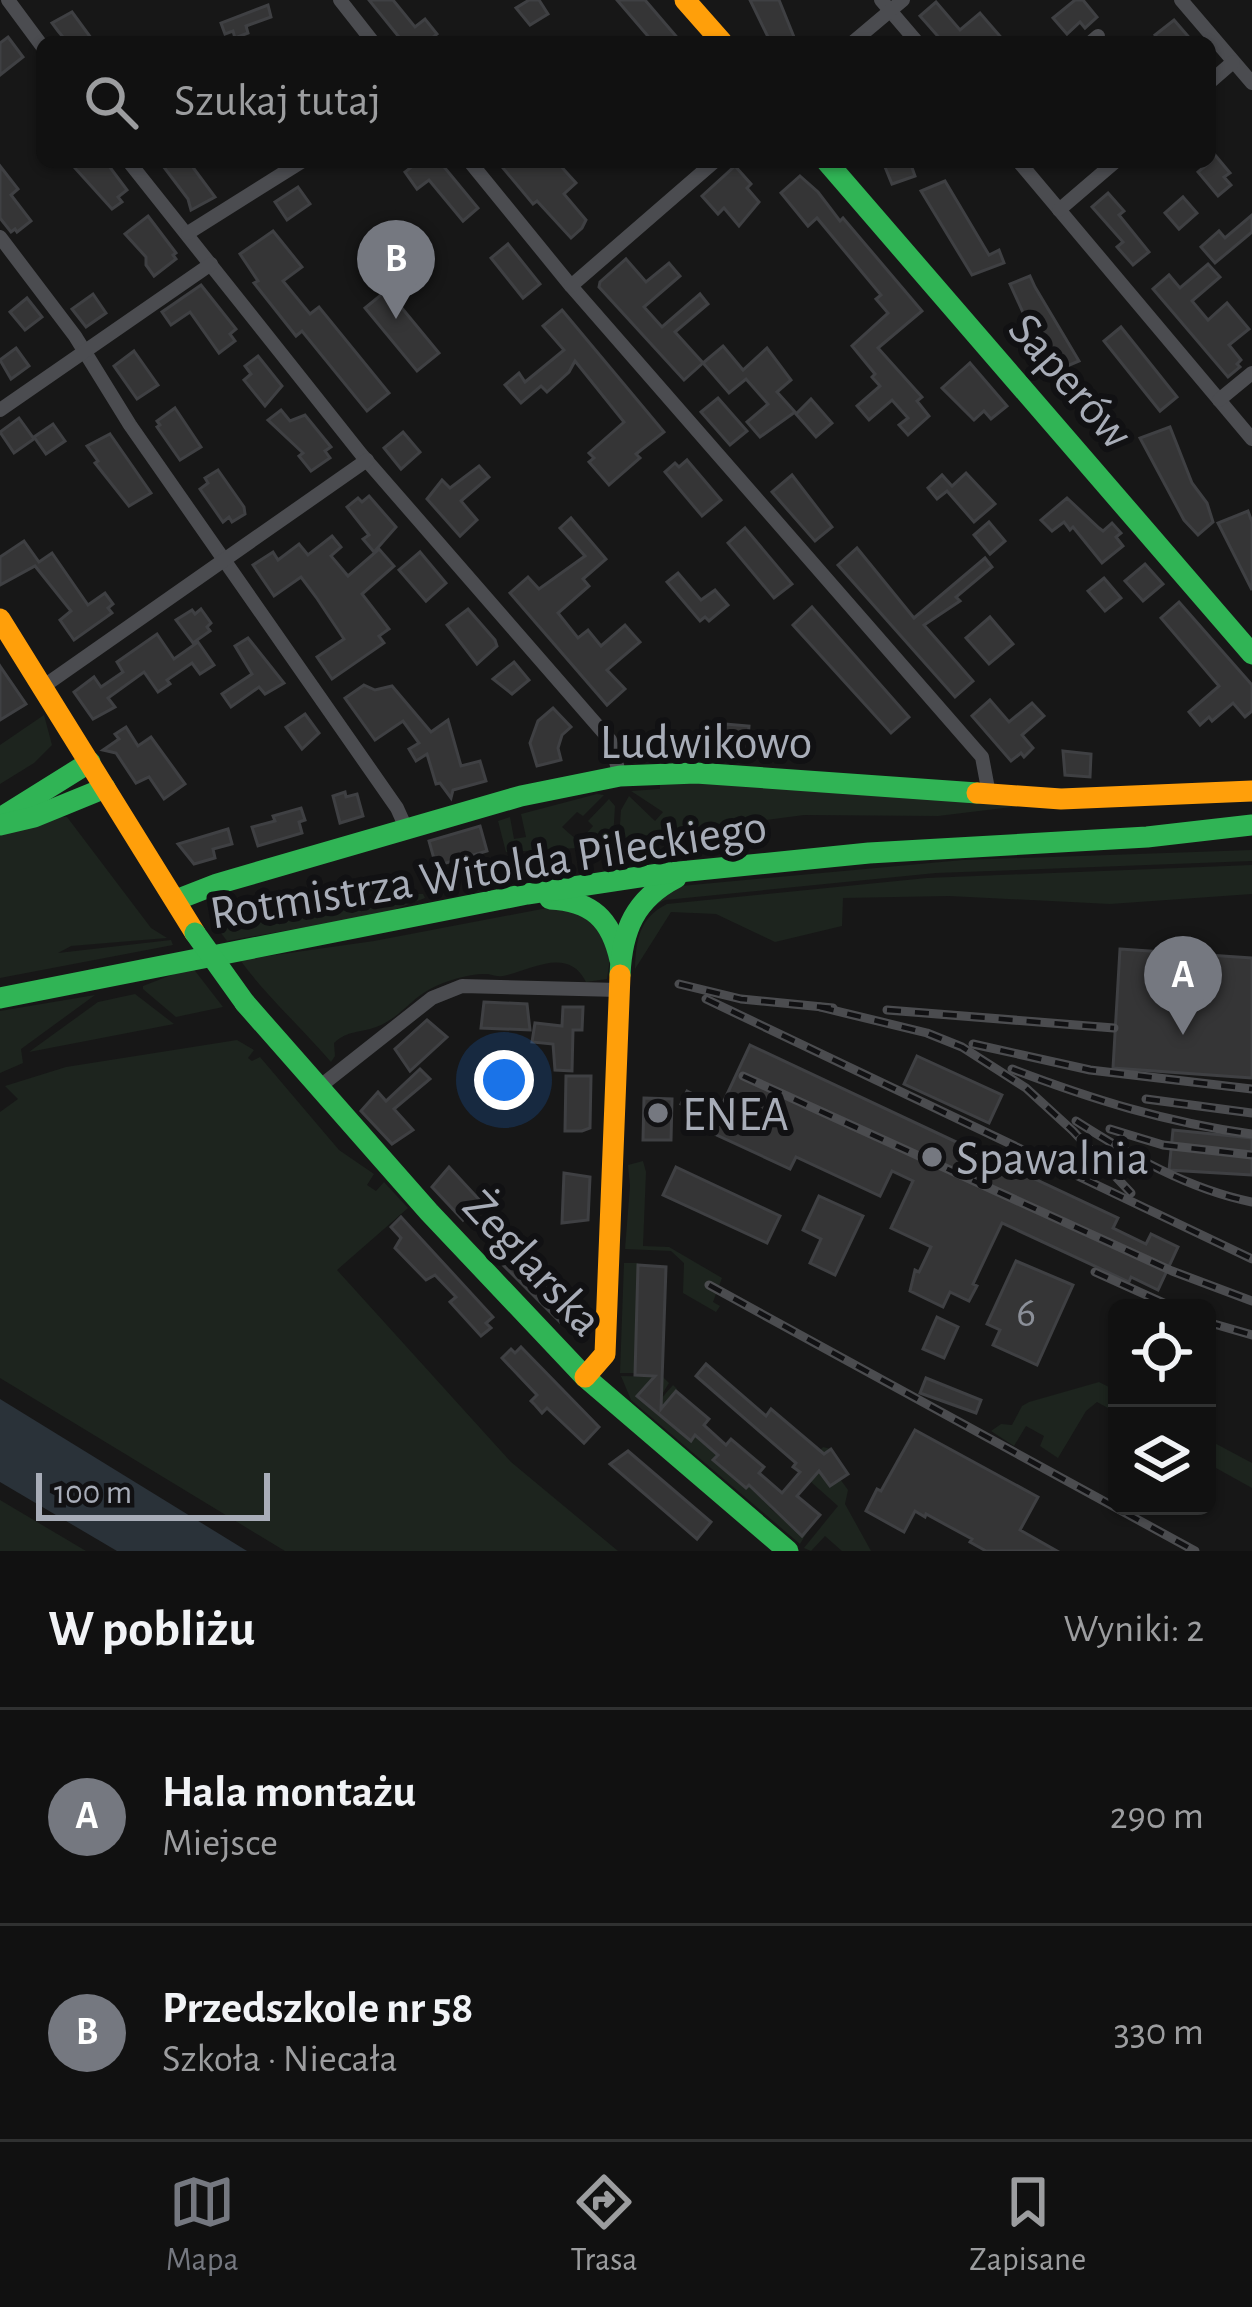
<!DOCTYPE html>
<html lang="pl">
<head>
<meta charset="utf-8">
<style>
  :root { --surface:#111; --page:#1a1a1a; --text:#f1f3f6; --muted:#9c9d9f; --line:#303131; --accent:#757880 }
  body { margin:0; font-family:"Alegreya Sans",sans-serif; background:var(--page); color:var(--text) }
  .controls { position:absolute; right:36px; bottom:36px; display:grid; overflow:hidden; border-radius:18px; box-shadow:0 3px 9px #0004 }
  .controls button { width:108px; height:108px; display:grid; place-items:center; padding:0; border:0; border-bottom:3px solid var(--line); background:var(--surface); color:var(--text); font:60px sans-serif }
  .scale { position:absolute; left:36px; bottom:30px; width:234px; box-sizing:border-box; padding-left:12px; border:6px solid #a8adb8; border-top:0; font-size:33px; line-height:42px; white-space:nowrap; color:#a8adb8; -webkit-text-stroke:9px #111113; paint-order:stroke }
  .you { position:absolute; left:504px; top:1080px; width:42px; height:42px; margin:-30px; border:9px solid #fff; border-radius:50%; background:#1a73e8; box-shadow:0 0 0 18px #1a73e833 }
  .badge { display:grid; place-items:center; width:78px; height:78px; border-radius:50%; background:var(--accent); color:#fff; font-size:39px; font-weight:700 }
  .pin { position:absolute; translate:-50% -99px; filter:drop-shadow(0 3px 6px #0008) }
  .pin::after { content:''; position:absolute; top:63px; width:42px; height:36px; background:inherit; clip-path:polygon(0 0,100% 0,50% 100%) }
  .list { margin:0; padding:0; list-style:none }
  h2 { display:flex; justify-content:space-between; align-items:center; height:156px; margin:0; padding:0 48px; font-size:51px }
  h2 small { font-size:39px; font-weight:400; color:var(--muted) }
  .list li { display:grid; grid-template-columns:78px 1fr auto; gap:36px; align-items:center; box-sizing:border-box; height:216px; padding:0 48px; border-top:3px solid var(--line) }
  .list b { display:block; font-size:45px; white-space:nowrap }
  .list p { margin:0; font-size:39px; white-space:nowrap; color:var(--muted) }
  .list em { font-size:39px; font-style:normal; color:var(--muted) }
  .icon { flex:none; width:66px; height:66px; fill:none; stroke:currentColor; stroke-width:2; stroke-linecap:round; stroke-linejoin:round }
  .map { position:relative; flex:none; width:1252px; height:1551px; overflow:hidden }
  .search { position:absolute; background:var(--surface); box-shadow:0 3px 9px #0004; left:36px; right:36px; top:36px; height:132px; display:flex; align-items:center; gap:30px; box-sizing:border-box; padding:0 42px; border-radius:18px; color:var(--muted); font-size:45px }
  .sheet { height:588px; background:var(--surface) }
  nav { display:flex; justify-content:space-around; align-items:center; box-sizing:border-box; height:168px; border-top:3px solid var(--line); background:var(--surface); font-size:33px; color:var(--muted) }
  nav a { display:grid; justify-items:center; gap:6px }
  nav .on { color:var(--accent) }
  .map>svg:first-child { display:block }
</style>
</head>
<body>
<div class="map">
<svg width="1252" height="1551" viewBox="0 0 1252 1551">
  <rect width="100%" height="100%" fill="#171717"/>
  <!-- green -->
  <g fill="#1d241e">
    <path d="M44,715L52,745L34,763L0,784V745Z"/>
    <path d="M660,781H682L1020,806L938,816L804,815L619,839L621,810L629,796L655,821L663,812L631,791L660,789Z"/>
    <path d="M597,794L604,795L583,816L577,812L562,827L579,842L593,826L588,821L609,799L615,806L613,839L577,848L506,852L498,821L510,817L514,839L526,837L521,814Z"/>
    <path d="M50,816L67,817L151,928L167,938L71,946L58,953L171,940L173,945L0,978V836Z"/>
    <path d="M1252,850V861L936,873L665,900C637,913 634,937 631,964C627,918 643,905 681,886L963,860Z"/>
    <path d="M1252,865V894L1110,904L949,896L843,898L842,926L775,942L716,914L671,912L635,969C636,940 639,918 667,904L927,878Z"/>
    <path d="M415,894H423L425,898L385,913L227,941L218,929Z"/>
    <path d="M563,905L586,909L612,944L607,979L586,982C568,945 529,971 503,976C493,977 494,974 484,974C468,974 445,981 430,989C411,999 397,1020 376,1027C360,1033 348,1030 334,1043L335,1056L331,1062C301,1027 267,997 240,960L374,941Z"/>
    <path d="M192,967L223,1007L176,1017L143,989V986Z"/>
    <path d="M135,994L174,1024L29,1052L98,1002Z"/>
    <path d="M95,995L21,1049L23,1063L0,1073V1011Z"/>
    <path d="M237,1040L254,1050L248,1058L252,1061L260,1057L339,1150L374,1174L367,1185L376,1191L384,1182L408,1208L337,1270L511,1462L618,1551H285L0,1378V1112L18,1099L5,1086L66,1067Z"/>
    <path d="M643,1161L646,1172L643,1246L669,1247L722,1278L713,1302L720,1306L716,1312L683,1293L684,1263L671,1251L625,1249L630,1186L628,1165Z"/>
    <path d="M624,1263H638L635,1373H620Z"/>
    <path d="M621,1376L663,1377L669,1383L661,1396L638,1397L652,1409L673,1385L677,1389L658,1413L691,1441L705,1426L699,1438L715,1453L724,1443L714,1461L745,1488L750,1483L776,1500L770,1508L801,1535L811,1526L800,1544L631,1400Z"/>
    <path d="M1099,1382L1117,1391V1413L1097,1402L1086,1411L1058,1458L1040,1446L1044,1436L1026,1426L1014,1446L991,1431L1001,1424L1012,1425L1022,1406L1029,1402Z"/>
    <path d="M1207,1439L1252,1463V1488L1207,1463Z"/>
    <path d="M823,1447L831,1449L813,1462L829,1486L840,1479L848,1490L845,1504L871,1551H842L825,1536L811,1551L804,1548L838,1506L810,1481L808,1464Z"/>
    <path d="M0,1500L86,1551H0Z"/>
  </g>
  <!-- water -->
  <path fill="#2a3239" d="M0,1399L247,1551H117L0,1482Z"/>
  <!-- building -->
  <g fill="#353536" stroke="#3f4043" stroke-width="3">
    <path d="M369,0H393L415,27L425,19L437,34L427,42H403Z"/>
    <path d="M529,0H539L548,14L530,25L516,8Z"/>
    <path d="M617,0H645L681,42H653Z"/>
    <path d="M750,0H779L796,42L769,39Z"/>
    <path d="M1075,0H1083L1097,17L1085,28L1080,22L1067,34L1053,18Z"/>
    <path d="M936,2L960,30L980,13L1005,42H943L920,16Z"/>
    <path d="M268,5L271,17L246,26L248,33L235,38L233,31L225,34L221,23Z"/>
    <path d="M72,12L94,42H67L58,31L52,23Z"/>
    <path d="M1174,20L1193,42H1161L1155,35Z"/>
    <path d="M8,37L23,57L0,75V43Z"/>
    <path d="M1210,149L1230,173L1224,177L1231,185L1218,196L1198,172L1210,162Z"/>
    <path d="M80,162H106L127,190L118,197L122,202L112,209L74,167Z"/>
    <path d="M160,162H189L215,197L191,210L188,199Z"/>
    <path d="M418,162H440L478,208L463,221L429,180L417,189L405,172Z"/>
    <path d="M498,162H557L576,183L564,194L586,220L582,228L571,238L537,201L533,204Z"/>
    <path d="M883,162H910L915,176L892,184Z"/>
    <path d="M0,166L18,189L11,195L31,221L17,232L15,229L11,232L0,218Z"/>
    <path d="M735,166L751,184L747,188L759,202L739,226L724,208L718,214L702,196Z"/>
    <path d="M800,176L818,192L840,221L843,218L922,311L878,348L922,397L917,401L929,416L908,435L899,425L908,418L892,400L869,420L857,406L880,386L872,377L875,374L852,346L888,313L876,299L881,295L817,218L808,226L781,193Z"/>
    <path d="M945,181L989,255L999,250L1004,263L972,275L921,191Z"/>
    <path d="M298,187L310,204L287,220L275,202Z"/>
    <path d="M1108,193L1124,211L1119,215L1149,252L1133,265L1117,247L1123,242L1092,207Z"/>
    <path d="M1183,197L1197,213L1179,229L1165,213Z"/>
    <path d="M1252,215V232L1215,263L1201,247L1219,231L1225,238Z"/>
    <path d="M148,216L176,253L173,255L176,259L154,276L146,265V257L125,234Z"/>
    <path d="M273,231L302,267L283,281L310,314L319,307L389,393L367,411L302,331L296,336L254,283L258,281L240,254Z"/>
    <path d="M508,244L540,284L523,298L491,258Z"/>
    <path d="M626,259L646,282L669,263L680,276L644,307L662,327L700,294L708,304L675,332L703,363L684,380L599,287L600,282Z"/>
    <path d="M1208,264L1220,277L1192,301L1208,320L1227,303L1249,329L1229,345L1241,360L1237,364L1240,367L1228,377L1153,289L1169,275L1180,288Z"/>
    <path d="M1030,276L1035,287L1079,361L1055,371L1030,328L1010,284Z"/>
    <path d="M201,285L236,329L230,334L235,341L219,353L190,312L171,325L162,312Z"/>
    <path d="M387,290L439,353L417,371L365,308Z"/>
    <path d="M93,294L106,313L86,327L72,309Z"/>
    <path d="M27,298L42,317L25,330L10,312Z"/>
    <path d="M562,310L664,432L636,454L640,458L609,485L589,462L594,458L589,453L624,422L575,361L569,372L547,392L541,386L521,403L505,385L519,373L525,382L564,350L543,326Z"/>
    <path d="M1121,327L1177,397L1160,411L1104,341Z"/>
    <path d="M723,346L743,370L767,348L791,380L777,392L795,412L760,437L747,422L768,404L746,379L729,393L703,363Z"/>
    <path d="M16,348L29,366L11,379L0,360Z"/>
    <path d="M134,351L158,385L137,399L114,366Z"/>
    <path d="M258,356L282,386L265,406L244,380L251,374L245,366Z"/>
    <path d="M970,363L1007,406L991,419L984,411L974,420L942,388Z"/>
    <path d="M718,398L747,431L730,445L701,412Z"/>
    <path d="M811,399L832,423L816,437L796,414Z"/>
    <path d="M175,408L201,447L180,460L157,427L160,425L157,421Z"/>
    <path d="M281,410L290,421L305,415L331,447L325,451L330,458L311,471L299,456L303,453L268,420Z"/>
    <path d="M19,418L34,439L14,453L0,432Z"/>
    <path d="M53,424L65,441L46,454L34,437Z"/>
    <path d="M1170,427L1192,483L1207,503L1213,522L1198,535L1184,520L1140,438Z"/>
    <path d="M403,432L420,452L401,469L384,448Z"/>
    <path d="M110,434L151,493L129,506L95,463L98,461L87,446Z"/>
    <path d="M687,460L721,500L702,516L665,472L675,463L679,467Z"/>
    <path d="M479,466L489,477L461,501L477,520L460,536L427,499L442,480L450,488Z"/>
    <path d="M218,470L244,507L245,514L232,522L229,517L223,522L200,489L208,483L205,478Z"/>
    <path d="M966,473L995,504L974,522L947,491L937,499L928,488L942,475L952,486Z"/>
    <path d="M792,475L832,527L815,541L772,492Z"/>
    <path d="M369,496L396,527L374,552L363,539L369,535L347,507L358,498L362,502Z"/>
    <path d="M1067,498L1099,528L1103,531L1112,523L1121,533L1116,537L1123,546L1102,563L1073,527L1070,530L1064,522L1052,531L1041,520Z"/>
    <path d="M1248,511L1252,522V590L1218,523Z"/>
    <path d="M571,518L606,559L583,579L589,586L558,613L578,638L588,630L601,646L625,625L640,642L607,670L625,689L607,705L510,593L528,577L539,589L585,556L560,528Z"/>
    <path d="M989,522L1005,541L990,554L974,535Z"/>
    <path d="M745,528L792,584L774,598L728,543Z"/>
    <path d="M332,536L341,547L331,556L348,576L379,549L394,566L362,594L389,629L379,636L384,643L332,679L317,657L344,639L316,597L301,577L274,596L253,565L273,552L278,560L299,544L308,555Z"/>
    <path d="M24,541L39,562L52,553L88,605L105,593L113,604L108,608L112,613L74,640L60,620L71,611L35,566L0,585V557Z"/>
    <path d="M857,548L914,618L985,558L992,567L956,597L960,601L924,625L973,681L955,697L838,565Z"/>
    <path d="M420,552L446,583L426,601L399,570Z"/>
    <path d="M1145,564L1163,584L1143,601L1125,581Z"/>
    <path d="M678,573L701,600L715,590L728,605L709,621L705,617L700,621L667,582Z"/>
    <path d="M1104,578L1121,598L1105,611L1088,591Z"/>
    <path d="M1179,602L1252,685V711L1245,717L1233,703L1212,721L1209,717L1200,725L1189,712L1219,686L1161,618Z"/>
    <path d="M812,607L909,717L891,733L793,625Z"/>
    <path d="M201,609L211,623L207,627L210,631L193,643L176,620L192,610L195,614Z"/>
    <path d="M468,609L495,640L497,646L477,664L447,625Z"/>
    <path d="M990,617L1013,644L989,664L966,638Z"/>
    <path d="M157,634L174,659L198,642L214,665L200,674L192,663L167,680L170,684L158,692L144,672L108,698L115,707L93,719L74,692L94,677L101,687L123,672L117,662Z"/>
    <path d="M248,638L284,683L265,694L259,687L231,707L222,694L252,674L235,646Z"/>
    <path d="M514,662L529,680L512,694L493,679Z"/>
    <path d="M0,666L26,704L0,720Z"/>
    <path d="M364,685L375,690L392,686L431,732L448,720L461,766L480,761L486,781L453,790L451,798L440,783L436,784L427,754L416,761L409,749L419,743L403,721L375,740L345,698Z"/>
    <path d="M990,700L1009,722L1032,703L1044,716L1022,735L1033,748L1024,757L1021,753L1011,761L972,716Z"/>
    <path d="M553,708L571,727L562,735L558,748L561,760L537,766L530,743L538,721Z"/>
    <path d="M305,714L319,733L302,749L286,727Z"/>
    <path d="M725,724L749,726L747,750L724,748Z"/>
    <path d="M126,727L138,746L151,737L185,784L164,799L149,777L136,783L116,753L103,750L119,739L115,734Z"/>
    <path d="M1063,751L1091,754L1090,777L1065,775Z"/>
    <path d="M345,792L346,797L357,794L363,816L340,823L333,796Z"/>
    <path d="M301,808L305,820L299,822L302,833L258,846L252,827L275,821L273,816Z"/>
    <path d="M480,826L487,851L436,866L429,841Z"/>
    <path d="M228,829L232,844L213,849L215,858L194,864L178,844Z"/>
    <path d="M1120,949L1252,958V1078L1113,1068Z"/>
    <path d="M484,1002L527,1004L530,1030L481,1028Z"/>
    <path d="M563,1007H583L582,1030H573L572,1071L555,1070L553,1044L532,1042L535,1023L562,1026Z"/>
    <path d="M427,1020L447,1037L410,1071L395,1049Z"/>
    <path d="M750,1045L1118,1218L1113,1228L1146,1244L1151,1234L1178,1247L1158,1290L1131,1277L1129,1282L1002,1223L973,1284L977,1286L969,1301L950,1292L943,1307L910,1291L915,1270L919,1272L931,1247L891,1228L913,1181L892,1171L880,1196L796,1157L790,1169L695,1125L701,1113L681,1104L687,1091L707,1101L709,1096L723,1103Z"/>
    <path d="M917,1056L1002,1095L989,1123L904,1084Z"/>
    <path d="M420,1069L430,1079L394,1109L413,1130L392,1144L361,1111L378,1092L386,1101Z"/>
    <path d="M566,1076H591L590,1128L582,1131H565Z"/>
    <path d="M644,1098L672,1099L671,1140H643Z"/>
    <path d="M1173,1130L1252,1138V1175L1169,1170Z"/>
    <path d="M449,1167L484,1205L471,1217L469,1214L463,1220L432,1187Z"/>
    <path d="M676,1167L780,1216L767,1243L663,1195Z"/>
    <path d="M564,1173L590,1177L588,1220L562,1223Z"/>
    <path d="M819,1196L863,1216L835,1275L810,1263L821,1239L803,1230Z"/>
    <path d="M401,1217L493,1317L486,1323L491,1328L481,1336L450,1302L456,1297L435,1275L426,1280L395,1248L401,1238L391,1227Z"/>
    <path d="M518,1243L568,1297L562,1302L571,1312L560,1322L501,1263Z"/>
    <path d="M1016,1261L1073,1285L1037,1365L993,1345L1000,1330L987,1324Z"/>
    <path d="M638,1265L666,1267L661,1409L676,1391L709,1419L704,1425L726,1445L731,1439L764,1467L759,1473L782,1493L800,1472L793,1467L796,1463L696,1376L706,1364L766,1416L771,1409L824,1454L831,1449L848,1474L830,1486L819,1471L797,1496L820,1515L802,1536L749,1485L746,1488L713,1460L718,1455L695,1435L691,1441L637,1396L655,1376L635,1375Z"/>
    <path d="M937,1317L958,1327L944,1358L923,1349Z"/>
    <path d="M521,1347L599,1427L584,1443L547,1408L542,1413L535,1405L531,1401L537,1395L502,1358L511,1349L515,1353Z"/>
    <path d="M926,1378L981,1400L976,1413L920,1393Z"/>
    <path d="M915,1430L1038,1497L1020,1530L1057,1551H986L970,1542L972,1539L926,1514L925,1517L915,1511L904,1532L866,1511L877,1489L881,1491Z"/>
    <path d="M628,1451L711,1522L697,1539L610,1464Z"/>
  </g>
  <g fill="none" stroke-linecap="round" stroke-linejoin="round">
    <!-- street -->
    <g stroke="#4b4c50" stroke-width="14">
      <path d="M8,0L42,46"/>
      <path d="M340,0L373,42"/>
      <path d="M881,0L917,42"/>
      <path d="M1181,0L1252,83"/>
      <path d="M853,42L903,0"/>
      <path d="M1091,42L1098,36"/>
      <path d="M1210,82L1233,62"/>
      <path d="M129,162L361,454L610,740L620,776"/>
      <path d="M470,162L571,286L982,757L989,794"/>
      <path d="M1019,162L1252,439"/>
      <path d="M1059,210L1115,162"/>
      <path d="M188,233L301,162"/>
      <path d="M0,237L75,336L130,425L397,808L406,828"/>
      <path d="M571,286L714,162"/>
      <path d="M1219,400L1252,373"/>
      <path d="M0,410L211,264"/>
      <path d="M44,686L367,460"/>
      <path d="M318,1088L432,998L462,986L619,990"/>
    </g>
    <!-- fast -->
    <g stroke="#30b455" stroke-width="21">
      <path d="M827,162L1252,654"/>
      <path d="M0,818L90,762"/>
      <path d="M0,825L34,817L105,788"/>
      <path d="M550,899C592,901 611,919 620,960"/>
      <path d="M176,900L217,884L521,796L620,776L696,773L977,793"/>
      <path d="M620,975C622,930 635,899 676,878"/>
      <path d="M0,998L527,894L659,874L869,853L1147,837L1252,825"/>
      <path d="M245,1003L429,1212L585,1377L788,1551"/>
    </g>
    <!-- slow -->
    <g stroke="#ff9f0a" stroke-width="21">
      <path d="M685,0L722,42"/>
      <path d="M0,619L195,933"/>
      <path d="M977,793L1061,799L1252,791"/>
      <path d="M585,1377L605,1354L620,975"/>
    </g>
    <!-- rail casing -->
    <g stroke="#4b4c4f" stroke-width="9">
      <g id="rail">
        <path d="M679,984L741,999L833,1008"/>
        <path d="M706,999L1252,1259"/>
        <path d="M820,1007L927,1033L962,1047L1026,1088L1073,1131L1131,1193"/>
        <path d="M887,1010L1114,1028"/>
        <path d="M973,1044L1090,1070L1252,1089"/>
        <path d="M1012,1069C1091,1099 1168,1123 1252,1134"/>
        <path d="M743,1076L1172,1271L1252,1301"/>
        <path d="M1146,1099L1252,1113"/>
        <path d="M1076,1121C1131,1156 1188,1189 1252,1202"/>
        <path d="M1110,1129L1163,1145L1252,1155"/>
        <path d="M1095,1272L1175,1308"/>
        <path d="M709,1285L1195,1551"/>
        <path d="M1207,1322L1252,1335"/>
      </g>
    </g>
    <!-- rail -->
    <use href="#rail" stroke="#111113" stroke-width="4.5" stroke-dasharray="14" stroke-linecap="butt"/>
    <!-- fast-bridge -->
    <path stroke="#30b455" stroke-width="21" d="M195,933L245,1003"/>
  </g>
  <!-- markers -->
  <g fill="#757880" stroke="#111113" stroke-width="4.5">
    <circle cx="658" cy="1113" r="12"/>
    <circle cx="932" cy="1157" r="12"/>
  </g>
  <g text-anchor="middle" stroke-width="12" stroke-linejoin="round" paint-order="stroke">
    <!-- number labels -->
    <g font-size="42" fill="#8b8f98">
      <text x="1026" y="1326">6</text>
    </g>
    <!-- street labels -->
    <g font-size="48" fill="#a8adb8" stroke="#111113">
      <text transform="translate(1072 380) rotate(49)" y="17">Saperów</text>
      <text x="706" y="758">Ludwikowo</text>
      <text transform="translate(488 868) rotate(-9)" y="17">Rotmistrza Witolda Pileckiego</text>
      <text transform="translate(534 1262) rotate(47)" y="17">Żeglarska</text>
    </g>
    <!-- poi labels -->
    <g font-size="48" fill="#a8adb8" stroke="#111113" text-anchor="start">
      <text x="682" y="1130">ENEA</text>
      <text x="956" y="1174">Spawalnia</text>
    </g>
  </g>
</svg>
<div class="controls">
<button><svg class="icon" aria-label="locate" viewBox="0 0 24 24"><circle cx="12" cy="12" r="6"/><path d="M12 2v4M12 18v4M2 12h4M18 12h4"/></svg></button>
<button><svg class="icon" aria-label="layers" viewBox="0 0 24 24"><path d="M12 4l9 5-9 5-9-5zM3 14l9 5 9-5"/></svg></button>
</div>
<div class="scale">100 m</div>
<div class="you"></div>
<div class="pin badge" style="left:1183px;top:1035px">A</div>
<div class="pin badge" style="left:396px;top:319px">B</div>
<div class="search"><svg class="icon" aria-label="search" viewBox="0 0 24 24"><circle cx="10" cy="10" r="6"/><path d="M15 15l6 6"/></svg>Szukaj tutaj</div>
</div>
<section class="sheet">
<h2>W pobliżu<small>Wyniki: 2</small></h2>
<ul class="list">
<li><span class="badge">A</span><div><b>Hala montażu</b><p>Miejsce</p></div><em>290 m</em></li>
<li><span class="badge">B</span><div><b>Przedszkole nr 58</b><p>Szkoła · Niecała</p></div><em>330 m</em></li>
</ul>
</section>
<nav>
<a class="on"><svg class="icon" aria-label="map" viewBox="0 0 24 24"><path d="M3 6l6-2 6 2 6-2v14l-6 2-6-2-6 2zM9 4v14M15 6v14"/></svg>Mapa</a>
<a><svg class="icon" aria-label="directions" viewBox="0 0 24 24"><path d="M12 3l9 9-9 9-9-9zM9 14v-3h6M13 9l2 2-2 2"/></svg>Trasa</a>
<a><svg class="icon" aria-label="saved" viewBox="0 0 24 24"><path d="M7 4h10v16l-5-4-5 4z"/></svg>Zapisane</a>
</nav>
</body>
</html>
